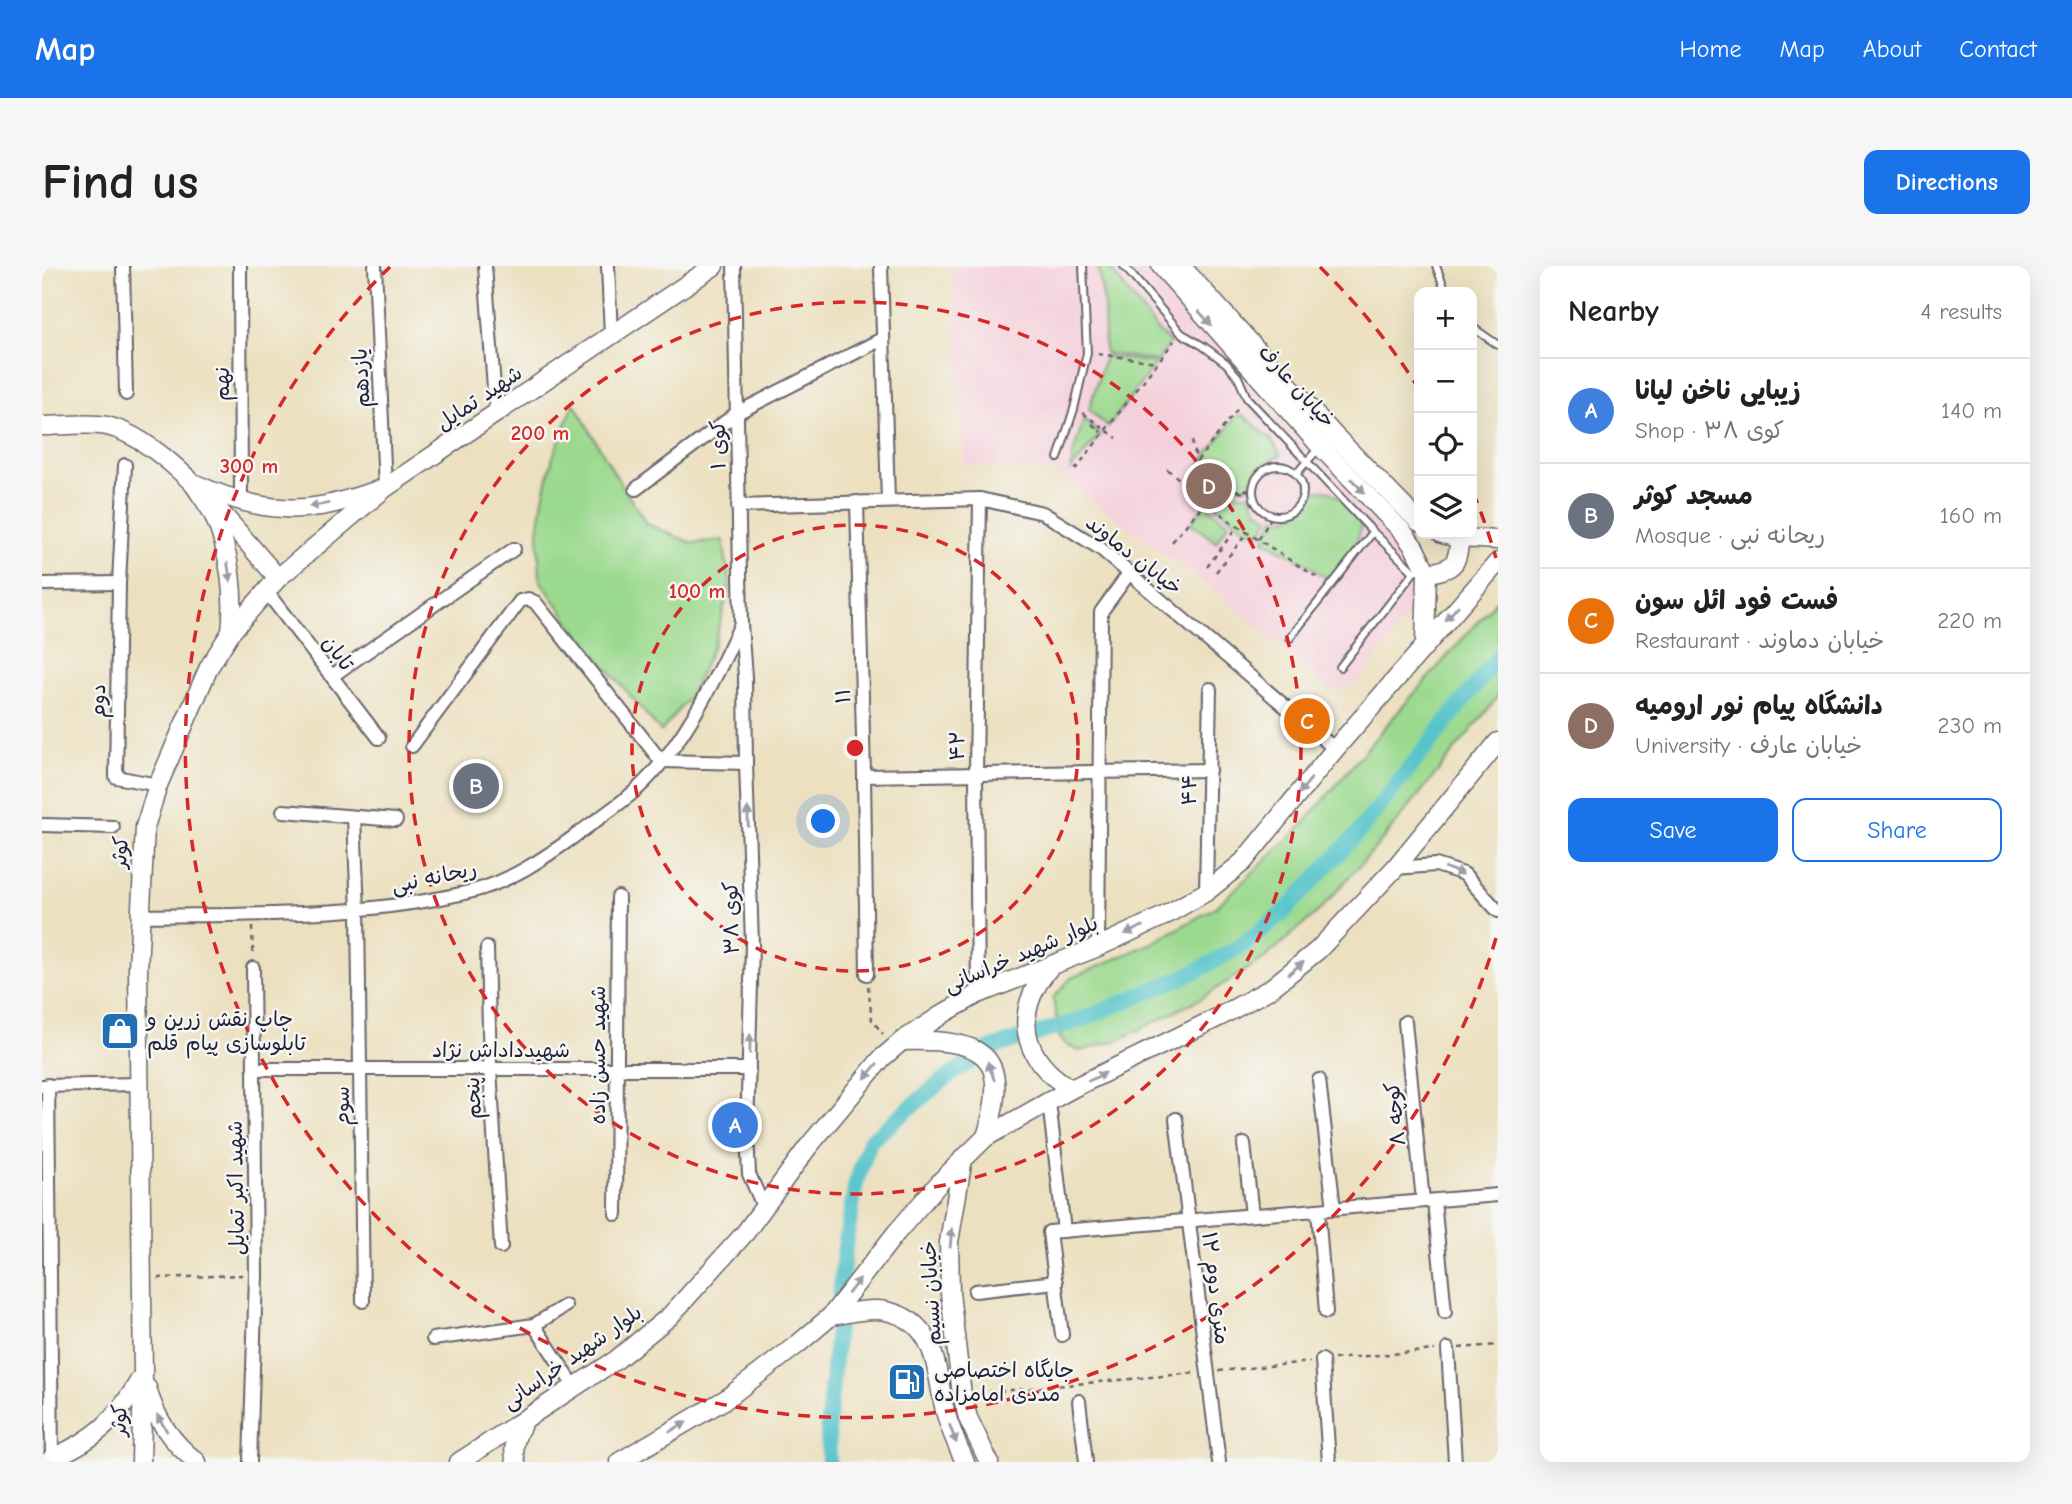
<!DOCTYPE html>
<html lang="en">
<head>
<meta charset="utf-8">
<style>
  :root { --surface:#fff; --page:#f6f6f6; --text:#222; --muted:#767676; --line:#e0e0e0; --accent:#1a73e8 }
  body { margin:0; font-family:"Comic Neue","Playpen Sans Arabic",sans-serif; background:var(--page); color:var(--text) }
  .controls { position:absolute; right:21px; top:21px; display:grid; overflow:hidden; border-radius:14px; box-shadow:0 7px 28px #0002 }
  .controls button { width:63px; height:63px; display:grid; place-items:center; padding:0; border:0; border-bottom:2px solid var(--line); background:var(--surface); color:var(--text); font:35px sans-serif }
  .you { position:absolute; left:782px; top:556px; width:24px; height:24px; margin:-18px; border:5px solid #fff; border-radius:50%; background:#1a73e8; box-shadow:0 0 0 10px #1a73e833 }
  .badge { display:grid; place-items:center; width:46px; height:46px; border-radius:50%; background:var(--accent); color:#fff; font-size:23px; font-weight:700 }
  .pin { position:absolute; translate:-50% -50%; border:4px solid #fff; box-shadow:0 2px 7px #0006 }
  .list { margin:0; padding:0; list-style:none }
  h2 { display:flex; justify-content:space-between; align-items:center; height:91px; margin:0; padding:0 28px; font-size:30px }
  h2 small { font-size:23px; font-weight:400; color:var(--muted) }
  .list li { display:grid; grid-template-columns:46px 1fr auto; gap:21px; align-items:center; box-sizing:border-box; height:105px; padding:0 28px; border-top:2px solid var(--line) }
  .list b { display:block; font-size:26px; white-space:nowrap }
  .list p { margin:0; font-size:23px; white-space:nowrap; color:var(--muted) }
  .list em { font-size:23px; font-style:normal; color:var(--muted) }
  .actions { display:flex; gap:14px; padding:21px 28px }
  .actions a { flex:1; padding:16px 0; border:2px solid var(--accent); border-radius:14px; text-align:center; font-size:24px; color:var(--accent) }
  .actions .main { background:var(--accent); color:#fff }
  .icon { flex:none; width:38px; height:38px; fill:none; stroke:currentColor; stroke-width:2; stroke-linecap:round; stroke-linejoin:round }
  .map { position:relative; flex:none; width:1456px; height:1196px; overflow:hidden; border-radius:14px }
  header { display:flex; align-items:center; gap:42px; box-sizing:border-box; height:98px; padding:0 35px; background:var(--accent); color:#fff }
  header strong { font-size:33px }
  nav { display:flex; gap:38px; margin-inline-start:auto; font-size:24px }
  .intro { display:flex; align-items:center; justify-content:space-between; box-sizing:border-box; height:168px; padding:0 42px }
  h1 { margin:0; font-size:49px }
  .button { padding:18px 32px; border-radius:14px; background:var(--accent); color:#fff; font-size:24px; font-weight:700 }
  main { display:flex; gap:42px; padding:0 42px }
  aside { flex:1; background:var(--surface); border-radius:14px; box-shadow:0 7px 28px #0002 }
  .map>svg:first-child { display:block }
</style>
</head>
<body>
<header>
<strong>Map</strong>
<nav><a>Home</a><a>Map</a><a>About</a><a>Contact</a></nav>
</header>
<div class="intro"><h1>Find us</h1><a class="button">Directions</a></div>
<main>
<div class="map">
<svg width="1456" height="1196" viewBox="0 0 1456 1196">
  <rect width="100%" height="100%" fill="#f6f6f2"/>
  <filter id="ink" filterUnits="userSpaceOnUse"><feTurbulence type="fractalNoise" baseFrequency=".0143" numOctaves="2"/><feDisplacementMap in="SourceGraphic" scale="14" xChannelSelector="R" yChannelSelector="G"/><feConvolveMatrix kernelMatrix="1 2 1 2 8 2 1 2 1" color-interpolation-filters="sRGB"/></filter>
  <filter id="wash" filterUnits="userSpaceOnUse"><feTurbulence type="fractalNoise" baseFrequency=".00686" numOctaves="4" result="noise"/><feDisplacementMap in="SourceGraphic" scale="28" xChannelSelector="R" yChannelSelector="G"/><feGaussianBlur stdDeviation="1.57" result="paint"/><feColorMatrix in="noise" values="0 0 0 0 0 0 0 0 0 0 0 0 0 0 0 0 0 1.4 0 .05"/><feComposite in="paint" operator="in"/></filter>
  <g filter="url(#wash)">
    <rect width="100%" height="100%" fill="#ece0c0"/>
    <!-- built -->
    <path fill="#f5cfda" d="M911,0H1113L1232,150L1365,282L1379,315L1380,332L1316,417L1292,426L1183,333L1010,205L922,199Z"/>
    <!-- green -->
    <g fill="#9bd98e" stroke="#5e7e64" stroke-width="2">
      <path d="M1056,0H1066L1116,65L1128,77L1116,95L1063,87L1062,38Z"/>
      <path d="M1063,90L1114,97L1066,161L1047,144Z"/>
      <path d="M532,137L577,215L605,258L650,277L681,274L688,320L672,378L648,430L619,466L537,369L498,314L496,266L501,232L511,191Z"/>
      <path d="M1201,149L1230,174L1239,190C1224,195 1209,206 1206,222L1175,220L1158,209L1160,202L1157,199L1195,150Z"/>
      <path d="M1042,153L1058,169L1029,204L1030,191Z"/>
      <path d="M1284,224C1300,229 1310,248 1320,260L1313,279L1287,315L1270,301L1222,274L1232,252C1252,256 1261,238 1273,225Z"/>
      <path d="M1174,228H1208L1215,243L1227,252L1218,268L1211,263L1207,266L1170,237Z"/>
      <path d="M1163,238L1187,258L1174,276L1149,257Z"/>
      <path d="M1456,333V431L1341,573L1279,643L1224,691L1158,733L1079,773L1039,785L1026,780L1018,772L1011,732L1029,712L1110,677L1174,641L1260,560L1341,463Z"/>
    </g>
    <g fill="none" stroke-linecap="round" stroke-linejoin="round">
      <!-- canal -->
      <g stroke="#56c4ca" stroke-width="16">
        <path d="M995,768L1046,751L1153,706L1202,678L1243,645L1315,568L1456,391"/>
        <path d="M947,783L977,773"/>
        <path d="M798,1027L803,981L814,917L828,875L900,815L932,793"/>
        <path d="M787,1196L786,1159L796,1052"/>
      </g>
    </g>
  </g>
  <g filter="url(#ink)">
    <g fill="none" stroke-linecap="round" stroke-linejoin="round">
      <!-- lane casing -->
      <g stroke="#69646a" stroke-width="10">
        <g id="lane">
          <path d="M1082,0L1139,67L1161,80L1184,97L1196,111L1205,132L1331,266L1372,306L1298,401"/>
          <path d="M1394,0L1404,26"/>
          <path d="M1430,61L1456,79"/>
          <path d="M1016,192L1032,143L1045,87L1041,0"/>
          <circle cx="1236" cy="225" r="25"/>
          <path d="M1254,208L1276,183"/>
          <path d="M1248,372L1331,266"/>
        </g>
      </g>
      <!-- street casing -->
      <g stroke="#69646a" stroke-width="16">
        <g id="street">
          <path d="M81,0L84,128"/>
          <path d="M198,0L199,236"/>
          <path d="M333,0L343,222"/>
          <path d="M443,0L454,149"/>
          <path d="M566,0L569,70"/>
          <path d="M692,0L699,358L703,411L704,497L710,678L705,868L707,908L722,942"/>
          <path d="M839,0L846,235"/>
          <path d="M83,199L77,317L74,511L116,519"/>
          <path d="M594,223L695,147L840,73"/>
          <path d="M815,236L822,510L825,708"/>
          <path d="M696,240L938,233L1001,247L1059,283L1293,483"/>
          <path d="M0,318L77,317"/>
          <path d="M224,325L337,472"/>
          <path d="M290,410L472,283"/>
          <path d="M370,480L478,335L486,333L493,336L619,495L704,497"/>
          <path d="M822,510L1167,504"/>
          <path d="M241,545L354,554"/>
          <path d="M312,551L316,645L321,1035"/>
          <path d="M0,559L71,561"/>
          <path d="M1353,602L1394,599L1422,608L1456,645"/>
          <path d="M1164,626L1168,423"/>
          <path d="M97,650C208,648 322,652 431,625C467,616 504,591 533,570C553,555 574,541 593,525C638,485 673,414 698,360"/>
          <path d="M1056,681L1059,346L1088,306"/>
          <path d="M445,682L448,803L459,981"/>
          <path d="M936,728L934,508L938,233"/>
          <path d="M1363,756L1381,935"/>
          <path d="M212,803H707"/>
          <path d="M1277,814L1292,943"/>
          <path d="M6,819L10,1192"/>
          <path d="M0,820L97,818"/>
          <path d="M1007,836L1022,965"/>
          <path d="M1134,853L1177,1196"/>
          <path d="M1202,878L1210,949"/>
          <path d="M1392,935L1403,1046"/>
          <path d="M1276,944L1284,1046"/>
          <path d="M574,948L576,631"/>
          <path d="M933,1025L1014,1016"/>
          <path d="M492,1059L532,1120"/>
          <path d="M1020,1069L1007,966L1456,929"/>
          <path d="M391,1073L492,1059L523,1040"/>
          <path d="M1406,1083L1413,1196"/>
          <path d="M1280,1094L1287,1196"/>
          <path d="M1037,1135L1044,1196"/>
          <path d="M208,1196L214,1009L211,702"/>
        </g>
      </g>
      <!-- secondary casing -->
      <g stroke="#69646a" stroke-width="21">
        <g id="secondary">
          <path d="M1119,0L1278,180L1361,266L1372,281L1385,307L1383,377"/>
          <path d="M1139,0L1291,168L1377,256"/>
          <path d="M0,160C19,160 47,156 65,160C125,174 195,266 236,312"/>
          <path d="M1400,268L1417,272L1456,274"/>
          <path d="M1385,307C1411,304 1417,298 1417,272"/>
          <path d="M189,366C193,328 188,286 172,250C167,239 158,228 151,217C191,235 233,248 278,240C298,237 317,230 336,224"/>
          <path d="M1007,702C970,747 979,793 1029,823"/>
          <path d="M860,775C939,773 971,785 944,871"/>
          <path d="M921,892L907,976L908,1027L920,1129L926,1152L947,1196"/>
          <path d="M789,1050C806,1047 827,1042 844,1045C896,1056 893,1103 903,1145C908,1163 915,1179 923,1196"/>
          <path d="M105,1122C113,1152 130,1177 155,1196"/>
          <path d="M10,1192C53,1174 76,1153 99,1112"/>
          <path d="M99,1196L101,1109L96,703L103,561L116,519L167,401L189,366L236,312L343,222L672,0"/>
          <path d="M417,1196L574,1094L628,1050L703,967L766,881L840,792L860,775L904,746L936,728L1056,681L1122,650L1164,626L1201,596L1293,483L1456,296"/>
          <path d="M474,1196C469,1179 475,1167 483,1153"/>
          <path d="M577,1196L684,1133L756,1078L789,1050L854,967L899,915L944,871L1029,823L1177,751L1228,723L1276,684L1353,602L1456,476"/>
        </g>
      </g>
      <!-- path -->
      <g stroke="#69646a" stroke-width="2.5" stroke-dasharray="5 5" stroke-linecap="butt">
        <path d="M1056,88L1115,96"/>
        <path d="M1041,147L1075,172"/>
        <path d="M1050,158L1059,166"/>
        <path d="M1155,195L1198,140"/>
        <path d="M1125,203L1189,256L1279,314"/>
        <path d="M1033,204L1132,75"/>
        <path d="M1162,226L1210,224"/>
        <path d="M1196,226L1210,227"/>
        <path d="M1217,273L1230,250"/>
        <path d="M1130,276L1164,235L1149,171"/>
        <path d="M1165,301L1196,260"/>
        <path d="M1174,306L1206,266"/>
        <path d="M210,661L211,689"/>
        <path d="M826,720L830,754L841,768"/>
        <path d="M116,1012L200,1009"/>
        <path d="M1417,1082L1456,1079"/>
        <path d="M1292,1093L1393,1084"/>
        <path d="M1177,1105L1268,1096"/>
        <path d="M937,1127L1153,1107"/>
      </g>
      <!-- lane -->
      <use href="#lane" stroke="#fff" stroke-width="6"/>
      <!-- street -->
      <use href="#street" stroke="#fff" stroke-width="12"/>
      <!-- secondary -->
      <use href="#secondary" stroke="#fff" stroke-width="18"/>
    </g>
    <!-- one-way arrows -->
    <defs><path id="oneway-solid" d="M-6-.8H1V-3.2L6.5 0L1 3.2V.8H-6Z" transform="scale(1.75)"/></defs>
    <g fill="#9c9ca7">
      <use href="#oneway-solid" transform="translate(1163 52) rotate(48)"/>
      <use href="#oneway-solid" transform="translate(1316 220) rotate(46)"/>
      <use href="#oneway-solid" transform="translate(277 239) rotate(171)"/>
      <use href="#oneway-solid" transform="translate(187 306) rotate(81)"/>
      <use href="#oneway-solid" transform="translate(1410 347) rotate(131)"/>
      <use href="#oneway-solid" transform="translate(1263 520) rotate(129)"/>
      <use href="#oneway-solid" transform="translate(706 551) rotate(-92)"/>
      <use href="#oneway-solid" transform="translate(1412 605) rotate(21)"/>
      <use href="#oneway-solid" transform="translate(1092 664) rotate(155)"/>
      <use href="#oneway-solid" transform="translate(1254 702) rotate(-39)"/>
      <use href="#oneway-solid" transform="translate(708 778) rotate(-89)"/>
      <use href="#oneway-solid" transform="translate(829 805) rotate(130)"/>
      <use href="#oneway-solid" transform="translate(949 805) rotate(-110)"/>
      <use href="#oneway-solid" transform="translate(1055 811) rotate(-26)"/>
      <use href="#oneway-solid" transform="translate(909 972) rotate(-85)"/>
      <use href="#oneway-solid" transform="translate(812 1020) rotate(-52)"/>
      <use href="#oneway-solid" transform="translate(120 1157) rotate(-121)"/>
      <use href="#oneway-solid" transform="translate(636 1161) rotate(-29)"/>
      <use href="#oneway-solid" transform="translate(911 1168) rotate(69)"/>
    </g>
  </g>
  <!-- distance rings -->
  <g fill="none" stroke="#d62828" stroke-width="3.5" stroke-dasharray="12 9">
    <circle cx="813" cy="482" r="223"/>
    <circle cx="813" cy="482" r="446"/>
    <path d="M1454 672A669 669 0 1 1 348 1M1278 1A669 669 0 0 1 1377 123M1431 226A669 669 0 0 1 1454 292"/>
  </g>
  <!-- icons -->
  <defs>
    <g id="shop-square" transform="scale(2.0125)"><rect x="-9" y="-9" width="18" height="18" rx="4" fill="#1f6fb2" stroke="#f6f6f2"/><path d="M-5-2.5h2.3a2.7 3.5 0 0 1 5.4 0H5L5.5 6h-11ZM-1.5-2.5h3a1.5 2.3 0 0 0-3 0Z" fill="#fff"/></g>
    <g id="fuel-square" transform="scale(2.0125)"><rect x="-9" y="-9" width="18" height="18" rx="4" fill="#1f6fb2" stroke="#f6f6f2"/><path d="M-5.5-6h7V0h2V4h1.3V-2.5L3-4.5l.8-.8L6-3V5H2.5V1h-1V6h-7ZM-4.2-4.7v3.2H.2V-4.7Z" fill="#fff"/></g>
  </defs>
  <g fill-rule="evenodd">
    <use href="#shop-square" x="78" y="765"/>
    <use href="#fuel-square" x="865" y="1116"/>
  </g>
  <g text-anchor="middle" stroke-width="5" stroke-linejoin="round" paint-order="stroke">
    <!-- street labels -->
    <g font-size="21" fill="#22223b" stroke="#f6f6f2">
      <text transform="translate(319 112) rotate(-93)" y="7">یازدهم</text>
      <text transform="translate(180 118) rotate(-90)" y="7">نهم</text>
      <text transform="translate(1255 120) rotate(48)" y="7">خیابان عارف</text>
      <text transform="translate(437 132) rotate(-34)" y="7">شهید تمایل</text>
      <text transform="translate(676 179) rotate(-91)" y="7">کوی ۱</text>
      <text transform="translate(1092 289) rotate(38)" y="7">خیابان دماوند</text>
      <text transform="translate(296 387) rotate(53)" y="7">تابان</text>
      <text transform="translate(801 430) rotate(-92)" y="7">۱۱</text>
      <text transform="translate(56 435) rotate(-89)" y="7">دوم</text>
      <text transform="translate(915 480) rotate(-89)" y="7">۴۲</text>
      <text transform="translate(1147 524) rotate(-89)" y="7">۴۴</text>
      <text transform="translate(78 586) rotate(-86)" y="7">کوثر</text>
      <text transform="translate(392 611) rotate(-12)" y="7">ریحانه نبی</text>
      <text transform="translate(689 652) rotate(-91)" y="7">کوی ۳۸</text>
      <text transform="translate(979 688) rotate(-23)" y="7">بلوار شهید خراسانی</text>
      <text x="459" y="791">شهیدداداش نژاد</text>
      <text transform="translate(556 789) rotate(-90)" y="7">شهید حسن زاده</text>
      <text transform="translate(431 832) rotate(-93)" y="7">پنجم</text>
      <text transform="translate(300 840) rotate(-91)" y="7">سوم</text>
      <text transform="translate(1353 848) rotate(-96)" y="7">کوچه ۸</text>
      <text transform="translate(194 922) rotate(-91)" y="7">شهید اکبر تمایل</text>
      <text transform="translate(1174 1022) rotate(83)" y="7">۱۲ متری دوم</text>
      <text transform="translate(889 1027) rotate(-93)" y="7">خیابان نسیم</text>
      <text transform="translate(530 1091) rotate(-35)" y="7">بلوار شهید خراسانی</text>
      <text transform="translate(77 1154) rotate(-88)" y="7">کوثر</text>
    </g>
    <!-- poi labels -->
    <g font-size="21" fill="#22223b" stroke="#f6f6f2" text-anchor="start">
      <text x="105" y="760">چاپ نقش زرین و<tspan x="105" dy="24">تابلوسازی پیام قلم</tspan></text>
      <text x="892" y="1111">جایگاه اختصاصی<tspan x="892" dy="24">مددی امامزاده</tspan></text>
    </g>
  </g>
  <circle cx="813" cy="482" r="10" fill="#d62828" stroke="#f6f6f2" stroke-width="3.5"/>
  <g font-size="21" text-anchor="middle" font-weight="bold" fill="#d62828" stroke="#f6f6f2" stroke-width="5" stroke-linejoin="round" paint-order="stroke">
    <text x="498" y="174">200 m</text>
    <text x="207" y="207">300 m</text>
    <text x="655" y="332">100 m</text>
  </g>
</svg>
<div class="controls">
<button>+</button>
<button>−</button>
<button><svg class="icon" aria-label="locate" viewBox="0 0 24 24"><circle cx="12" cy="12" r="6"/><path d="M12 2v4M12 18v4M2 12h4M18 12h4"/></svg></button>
<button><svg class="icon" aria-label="layers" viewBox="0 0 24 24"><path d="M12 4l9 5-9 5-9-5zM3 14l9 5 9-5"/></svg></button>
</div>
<div class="you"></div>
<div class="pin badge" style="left:693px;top:859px;background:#3f7fe0">A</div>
<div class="pin badge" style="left:434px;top:520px;background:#6b7280">B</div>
<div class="pin badge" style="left:1265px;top:455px;background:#e8710a">C</div>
<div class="pin badge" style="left:1167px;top:220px;background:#8d6e63">D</div>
</div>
<aside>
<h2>Nearby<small>4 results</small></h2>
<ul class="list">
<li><span class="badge" style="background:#3f7fe0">A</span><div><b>زیبایی ناخن لیانا</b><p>Shop · کوی ۳۸</p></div><em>140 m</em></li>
<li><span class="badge" style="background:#6b7280">B</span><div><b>مسجد کوثر</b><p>Mosque · ریحانه نبی</p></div><em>160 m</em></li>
<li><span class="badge" style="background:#e8710a">C</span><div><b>فست فود ائل سون</b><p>Restaurant · خیابان دماوند</p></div><em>220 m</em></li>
<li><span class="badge" style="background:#8d6e63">D</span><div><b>دانشگاه پیام نور ارومیه</b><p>University · خیابان عارف</p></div><em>230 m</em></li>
</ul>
<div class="actions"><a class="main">Save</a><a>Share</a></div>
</aside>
</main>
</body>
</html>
